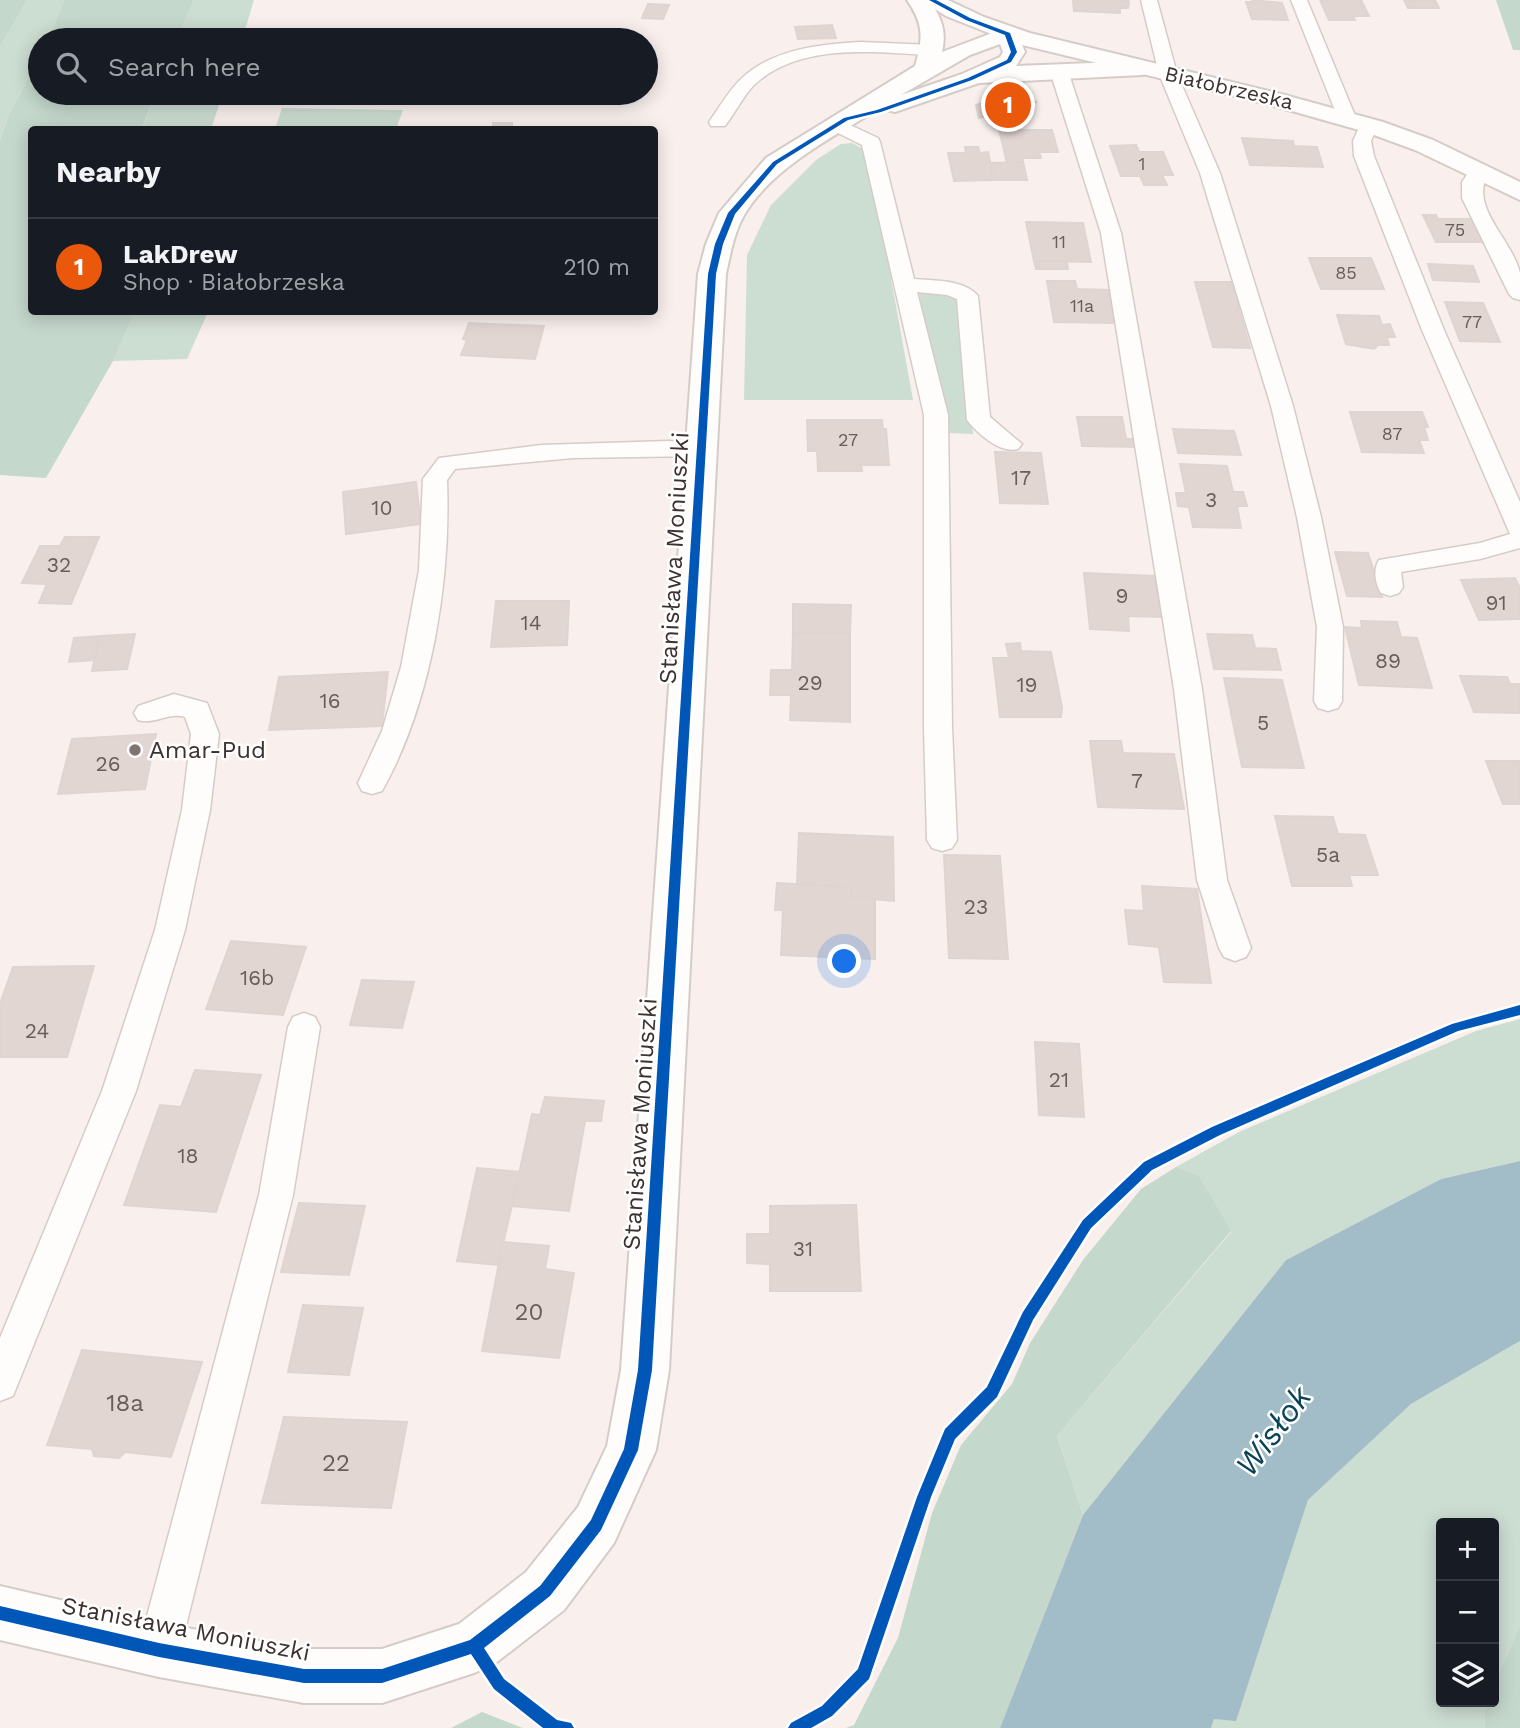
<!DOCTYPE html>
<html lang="en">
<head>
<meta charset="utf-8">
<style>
  :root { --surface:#171b24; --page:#20242c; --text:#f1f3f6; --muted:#9ea1a6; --line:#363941; --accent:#ea580c }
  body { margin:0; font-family:"Work Sans",sans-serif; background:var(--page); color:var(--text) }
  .controls { position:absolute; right:21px; bottom:21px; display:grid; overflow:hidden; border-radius:7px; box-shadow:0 4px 18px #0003 }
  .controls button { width:63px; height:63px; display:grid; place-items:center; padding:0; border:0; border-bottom:2px solid var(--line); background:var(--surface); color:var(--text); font:35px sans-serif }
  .you { position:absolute; left:845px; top:962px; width:24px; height:24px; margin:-18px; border:5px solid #fff; border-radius:50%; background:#1a73e8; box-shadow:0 0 0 10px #1a73e833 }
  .badge { display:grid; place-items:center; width:46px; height:46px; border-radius:50%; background:var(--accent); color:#fff; font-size:23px; font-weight:700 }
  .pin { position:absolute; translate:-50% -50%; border:4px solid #fff; box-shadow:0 2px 7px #0006 }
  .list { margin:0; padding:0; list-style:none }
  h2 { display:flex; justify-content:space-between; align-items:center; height:91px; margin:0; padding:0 28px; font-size:30px }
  h2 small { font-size:23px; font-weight:400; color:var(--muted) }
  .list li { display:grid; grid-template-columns:46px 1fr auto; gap:21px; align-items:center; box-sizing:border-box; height:98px; padding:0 28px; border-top:2px solid var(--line) }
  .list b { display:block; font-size:26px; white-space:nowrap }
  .list p { margin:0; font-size:23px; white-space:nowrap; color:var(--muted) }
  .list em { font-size:23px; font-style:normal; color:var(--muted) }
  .icon { flex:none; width:38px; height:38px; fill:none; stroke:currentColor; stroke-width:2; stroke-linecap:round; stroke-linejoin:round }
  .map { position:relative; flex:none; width:1520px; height:1728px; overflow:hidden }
  .search { position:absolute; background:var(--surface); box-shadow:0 4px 18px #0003; left:28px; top:28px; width:630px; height:77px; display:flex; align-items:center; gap:18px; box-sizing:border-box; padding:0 24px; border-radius:38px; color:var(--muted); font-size:26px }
  .panel { position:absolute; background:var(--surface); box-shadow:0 4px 18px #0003; left:28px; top:126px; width:630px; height:189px; border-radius:7px }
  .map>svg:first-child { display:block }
</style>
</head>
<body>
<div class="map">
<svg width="1520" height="1728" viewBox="0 0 1520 1728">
  <rect width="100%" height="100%" fill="#f9f0ed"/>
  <!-- green -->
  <g fill="#ccddd2">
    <path d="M27,0H64L48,40H40V57L9,114L0,139V47Z"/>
    <path d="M194,0H254L242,40H177Z"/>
    <path d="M155,93H223L211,129L142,130Z"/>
    <path d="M282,108L403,110L396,129H275Z"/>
    <path d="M852,143L863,149L869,157L913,400H744L747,255L771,205L816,160L841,144Z"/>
    <path d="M919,293L949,295L959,301L973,434L948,433Z"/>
    <path d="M135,312H208L187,359L113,361Z"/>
    <path d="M1520,1019V1161L1441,1179L1286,1260L1083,1515L1057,1436L1231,1232L1199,1175L1176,1167L1239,1132L1476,1031Z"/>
    <path d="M1520,1341V1625L1494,1685V1523H1441V1702H1487L1485,1728H1211L1214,1719L1236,1720L1308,1500L1411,1404Z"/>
  </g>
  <!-- forest -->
  <g fill="#c5d8cc">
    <path d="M0,0H27L0,47Z"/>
    <path d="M64,0H194L177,40H48Z"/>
    <path d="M1496,0H1520V50H1513Z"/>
    <path d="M40,57V93H155L142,129L32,130V312H135L113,361L46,478L0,475V140L9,114Z"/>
    <path d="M1176,1167L1199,1175L1231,1231L1057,1436L1083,1515L1000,1728H846L854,1725L898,1638L932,1513L961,1445L1012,1384L1030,1343L1083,1260L1141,1189Z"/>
    <path d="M1520,1625V1728H1485V1705L1487,1702H1494V1685Z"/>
    <path d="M482,1712L523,1728H451Z"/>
  </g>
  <!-- water -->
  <path fill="#a2bcc8" d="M1520,1161V1341L1411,1404L1308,1500L1236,1721L1214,1719L1211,1728H1000L1083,1515L1286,1260L1441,1179Z"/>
  <!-- building -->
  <g fill="#e2d6d3" stroke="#ded5d2" stroke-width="2">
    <path d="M1073,0H1128L1129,2L1128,8H1120V13L1074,11Z"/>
    <path d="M1252,0L1282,3L1288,20L1252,19L1246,2H1253Z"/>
    <path d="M1320,0H1361L1369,16H1353L1355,20H1329Z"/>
    <path d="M1404,0H1435L1439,8H1408Z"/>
    <path d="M648,4L669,5L663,19L642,18Z"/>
    <path d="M832,25L836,38L798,39L795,27Z"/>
    <path d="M479,31H519L517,40H476Z"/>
    <path d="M1022,92L1036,102L979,118L976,105Z"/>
    <path d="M493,123H512V127H534V130H475L493,128Z"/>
    <path d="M999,130H1052L1058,152H1039L1041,158H1022L1023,162L1007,163Z"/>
    <path d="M1242,138L1293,141L1294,146L1317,147L1323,167L1250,165Z"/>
    <path d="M1136,145L1139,152H1163L1173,175H1162L1167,185H1144L1140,176H1121L1110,146Z"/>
    <path d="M965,147H978L980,153L988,152L994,180L954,181L948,153H966Z"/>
    <path d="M1023,162L1027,180H994L990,163Z"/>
    <path d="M1423,215H1436L1438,219H1474L1486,242H1436Z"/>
    <path d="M1026,222L1083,223L1091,262L1034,261Z"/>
    <path d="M1309,258H1371L1384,289H1321Z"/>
    <path d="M1034,261H1067L1068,269H1036Z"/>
    <path d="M1428,264L1473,266L1479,282L1433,280Z"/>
    <path d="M1047,281H1075L1077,289L1109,290L1115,323L1054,322Z"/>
    <path d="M1195,282H1231L1250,348L1213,347Z"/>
    <path d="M1445,302L1483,303L1500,342L1460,341Z"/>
    <path d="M1337,315L1379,316L1382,325L1390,324L1395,337H1387L1389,345H1378L1374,349L1346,344Z"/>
    <path d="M469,323L544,326L535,359L461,355L467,340L463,339Z"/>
    <path d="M1350,412H1422L1428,427H1424L1428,440H1419L1424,453L1362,452Z"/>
    <path d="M1077,417H1122L1126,439H1136L1138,447L1082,446Z"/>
    <path d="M807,420H882L883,429H886L889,465H861L862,471H818L817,451H808Z"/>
    <path d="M1173,429L1234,431L1241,455L1178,453Z"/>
    <path d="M995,452L1041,453L1048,504L1000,503Z"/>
    <path d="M1180,464L1227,466L1233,492H1243L1247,506H1237L1241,528L1193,527L1189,507L1178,506L1176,493H1186Z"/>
    <path d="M416,482L421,524L346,534L343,492Z"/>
    <path d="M65,537H99L71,604L39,603L47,584L22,583L40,546H60Z"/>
    <path d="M1335,552L1368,553L1382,597L1347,596Z"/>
    <path d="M1084,573L1154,576L1162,617L1128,616L1129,631L1090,629Z"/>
    <path d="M1515,578L1520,588V619L1479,620L1461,580Z"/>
    <path d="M496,601H569L567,645L491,647Z"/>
    <path d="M793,604L851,605L850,633H793Z"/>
    <path d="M1361,621L1397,622L1401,637L1417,638L1432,688L1359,685L1345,627L1362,628Z"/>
    <path d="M793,633H850V722L790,720L791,695H770L771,670H792Z"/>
    <path d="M135,634L127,669L92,671L100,636Z"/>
    <path d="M1207,634L1252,635L1255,648L1276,649L1281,670L1214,669Z"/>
    <path d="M100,636L94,660L69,662L74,638Z"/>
    <path d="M1020,643L1021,651L1051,652L1062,707L1061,717H1000L993,658H1009L1006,644Z"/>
    <path d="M388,672L382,726L269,730L279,677Z"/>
    <path d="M1460,676L1507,677L1510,684H1520V713L1474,712Z"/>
    <path d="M1224,678L1282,680L1304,768L1242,767Z"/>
    <path d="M156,734L145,789L58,794L72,739Z"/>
    <path d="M1090,741H1121L1123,753L1174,754L1184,809L1098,807Z"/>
    <path d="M1486,761H1520V804H1503Z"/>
    <path d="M1275,816L1333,817L1338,834L1365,835L1378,875H1349L1352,886H1292Z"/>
    <path d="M799,833L893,837L894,901L851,897V887L797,884Z"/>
    <path d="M944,855L1000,856L1008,959L949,958Z"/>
    <path d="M777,883L851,887V897L875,898V959L781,955L783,910H775Z"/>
    <path d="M1142,886L1197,889L1211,983L1164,982L1159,947L1129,944L1125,910L1144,911Z"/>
    <path d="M231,941L306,947L283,1015L206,1009Z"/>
    <path d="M94,966L67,1057H0V1004L13,967Z"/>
    <path d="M362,980L414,982L402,1028L350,1025Z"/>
    <path d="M1035,1042L1079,1044L1084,1117L1039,1115Z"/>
    <path d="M195,1070L261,1075L216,1212L124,1205L160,1105L181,1107Z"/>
    <path d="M545,1097L604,1101L601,1121H585L569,1211L512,1206L532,1114L540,1115Z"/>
    <path d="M477,1168L520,1172L498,1265L457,1261Z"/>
    <path d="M299,1203L365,1206L349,1275L281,1272Z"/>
    <path d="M856,1205L861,1291H770V1264L747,1263V1234H770V1206Z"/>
    <path d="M503,1242L549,1246L545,1269L574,1273L559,1358L482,1351Z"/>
    <path d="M303,1305L363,1308L349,1375L288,1372Z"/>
    <path d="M82,1350L202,1362L171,1457L125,1452L119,1458L94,1456L92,1449L47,1445Z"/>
    <path d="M284,1417L407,1422L391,1508L262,1503Z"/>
  </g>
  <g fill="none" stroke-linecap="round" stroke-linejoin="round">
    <!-- lane casing -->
    <g stroke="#d5ccc8" stroke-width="3">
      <g id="lane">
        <path d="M1141,0H1157L1177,74L1220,173L1293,406L1321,517L1343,627L1342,701L1338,708L1328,711L1318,708L1314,701L1317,627L1297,517L1271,406L1200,173L1159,74Z"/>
        <path d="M1291,0H1307L1356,118L1354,122L1347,124L1338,118Z"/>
        <path d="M861,42L931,45L940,50L931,55C875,52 798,42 753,86C742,98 735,113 725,126H711L709,122C719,108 729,90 742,78C773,49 821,44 861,42Z"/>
        <path d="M1059,66L1068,71L1121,233L1202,689L1227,880L1251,948L1246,957L1235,961L1224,957L1219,948L1197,880L1174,689L1101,233L1050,71Z"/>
        <path d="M835,118L878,138L880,142L914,279C934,281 964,279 978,296L990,417L1022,444L1018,449C1001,454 978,434 967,420L957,299L947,295L917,292L948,415L952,728L957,840L952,848L942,851L932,848L927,840L924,728V415L862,145L828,128L826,124Z"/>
        <path d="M1369,119L1378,125L1371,141L1374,156L1444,330L1520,502V548L1480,559L1401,572L1403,587L1399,593L1390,596L1381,593C1375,584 1373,569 1379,560L1480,543L1510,534L1422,330L1354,156L1353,141L1362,121Z"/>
        <path d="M1480,164L1490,170C1466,206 1512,238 1520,273C1520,281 1520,292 1520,300L1513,298L1509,294L1462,198V182L1473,166Z"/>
        <path d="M668,441L708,444L712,449L708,454L700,456L573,458L455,469L447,480C451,580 432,702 382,791L372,794L362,791L358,783L382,731L401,667L419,570L423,479L439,458L541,445Z"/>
        <path d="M174,694L207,703L219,734L210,810L185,930L136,1091L13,1396L0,1401V1338L102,1091L155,930L182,810L191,734L185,717C168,712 155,725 138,720L134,713L138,706Z"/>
        <path d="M304,1013L315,1017L320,1027L293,1195L180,1650L174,1665L159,1671L144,1665L138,1650L259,1195L288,1027L293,1017Z"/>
      </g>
    </g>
    <!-- street casing -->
    <g stroke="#d5ccc8" stroke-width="4">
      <path id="street" d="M907,0H929C941,17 947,30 942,52L1008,27L1016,29L1025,52L1016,66L1142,61L1150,63L1154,68L1150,73L1142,75L979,83L895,112L887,110L884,106C838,134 770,168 743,217C734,234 730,255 726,274L669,1370L656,1450L614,1543L564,1610L493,1665L474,1673L382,1703H304L159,1677L0,1640V1586L159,1623L304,1649H382L459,1624L526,1572L578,1507L607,1446L621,1370L698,274L706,244L719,213L766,158L915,66C923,39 924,24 907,0ZM1000,44L1003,52L1000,57L962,74L901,95L970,55Z"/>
    </g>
    <!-- secondary casing -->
    <g stroke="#d5ccc8" stroke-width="4">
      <path id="secondary" d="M921,0H948L984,17L1030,33L1281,94L1383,122L1433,140L1520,182V200L1415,150L1366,132L1267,104L1014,43L946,16Z"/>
    </g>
    <!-- lane -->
    <use href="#lane" fill="#fefdfc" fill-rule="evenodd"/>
    <!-- street -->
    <use href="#street" fill="#fefdfc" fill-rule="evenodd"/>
    <!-- secondary -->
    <use href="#secondary" fill="#fefdfc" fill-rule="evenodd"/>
    <!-- cycleway casing -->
    <g stroke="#fff" stroke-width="5">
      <g id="cycleway">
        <path d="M929,0H936L970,18L1010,33L1017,52L1011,62L972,80L881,112L848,120L777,164L735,214L723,244L716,274L652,1370L638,1450L601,1530L550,1596L484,1648L504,1679L557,1720L571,1723L574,1728H543L494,1689L471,1654L382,1683H304L159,1657L0,1620V1606L159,1643L304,1669H382L470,1640L540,1586L591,1520L624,1449L638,1370L708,274L715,244L728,213L773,162L844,118L877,110L968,78L1007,60L1011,52L1005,35L966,20Z"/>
        <path d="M1520,1005V1015L1458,1031L1220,1135L1152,1170L1091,1228L1033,1320L997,1397L955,1439L931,1497L869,1679L832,1716L811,1728H788L791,1723L822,1706L858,1669L917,1497L945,1429L987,1387L1023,1312L1083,1220L1144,1162L1212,1127L1452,1024Z"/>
      </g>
    </g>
    <!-- cycleway -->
    <use href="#cycleway" fill="#0057b8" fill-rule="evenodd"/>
  </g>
  <!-- markers -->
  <circle fill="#7f7472" stroke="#fff" stroke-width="2.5" cx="135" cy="750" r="7"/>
  <g text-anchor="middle" stroke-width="5" stroke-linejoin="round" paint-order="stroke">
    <!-- far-number labels -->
    <g font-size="18" fill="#695e5a">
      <text x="1142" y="170">1</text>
      <text x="1455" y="236">75</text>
      <text x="1059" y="248">11</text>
      <text x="1346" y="279">85</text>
      <text x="1082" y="312">11a</text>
      <text x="1472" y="328">77</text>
      <text x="1392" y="440">87</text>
      <text x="848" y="446">27</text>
    </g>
    <!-- far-street labels -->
    <g font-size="21" fill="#3d322f" stroke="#fff">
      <text transform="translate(1229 88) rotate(13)" y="7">Białobrzeska</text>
    </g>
    <!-- number labels -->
    <g font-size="21" fill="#695e5a">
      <text x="1021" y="485">17</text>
      <text x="1211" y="507">3</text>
      <text x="382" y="515">10</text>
      <text x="59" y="572">32</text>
      <text x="1122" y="603">9</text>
      <text x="1496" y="610">91</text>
      <text x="531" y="630">14</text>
      <text x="1388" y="668">89</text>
      <text x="810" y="690">29</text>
      <text x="1027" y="692">19</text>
      <text x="330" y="708">16</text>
      <text x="1263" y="730">5</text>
      <text x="108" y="771">26</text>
      <text x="1137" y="788">7</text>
      <text x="1328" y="862">5a</text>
      <text x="976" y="914">23</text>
      <text x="257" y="985">16b</text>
      <text x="37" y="1038">24</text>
      <text x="1059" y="1087">21</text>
      <text x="188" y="1163">18</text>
      <text x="803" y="1256">31</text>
    </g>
    <!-- street labels -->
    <g font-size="24" fill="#3d322f" stroke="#fff">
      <text transform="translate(674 558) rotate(-87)" y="8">Stanisława Moniuszki</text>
      <text transform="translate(640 1124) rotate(-86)" y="8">Stanisława Moniuszki</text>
      <text transform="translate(186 1629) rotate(11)" y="8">Stanisława Moniuszki</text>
    </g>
    <!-- poi labels -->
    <g font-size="24" fill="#3d322f" stroke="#fff" text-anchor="start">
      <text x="149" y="758">Amar-Pud</text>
    </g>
    <!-- near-number labels -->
    <g font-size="24" fill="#695e5a">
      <text x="529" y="1320">20</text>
      <text x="125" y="1411">18a</text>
      <text x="336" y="1471">22</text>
    </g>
    <!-- near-water labels -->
    <g font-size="32" font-style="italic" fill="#0a4258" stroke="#fff">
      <text transform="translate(1273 1431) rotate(-53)" y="11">Wisłok</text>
    </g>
  </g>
</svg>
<div class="controls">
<button>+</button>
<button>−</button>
<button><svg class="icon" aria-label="layers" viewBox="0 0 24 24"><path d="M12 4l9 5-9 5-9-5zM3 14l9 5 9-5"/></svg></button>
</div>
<div class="you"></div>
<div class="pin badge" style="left:1008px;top:105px">1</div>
<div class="search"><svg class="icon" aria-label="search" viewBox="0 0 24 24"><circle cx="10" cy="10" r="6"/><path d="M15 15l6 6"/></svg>Search here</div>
<section class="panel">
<h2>Nearby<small></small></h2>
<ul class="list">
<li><span class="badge">1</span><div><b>LakDrew</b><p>Shop · Białobrzeska</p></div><em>210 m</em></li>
</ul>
</section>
</div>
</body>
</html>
